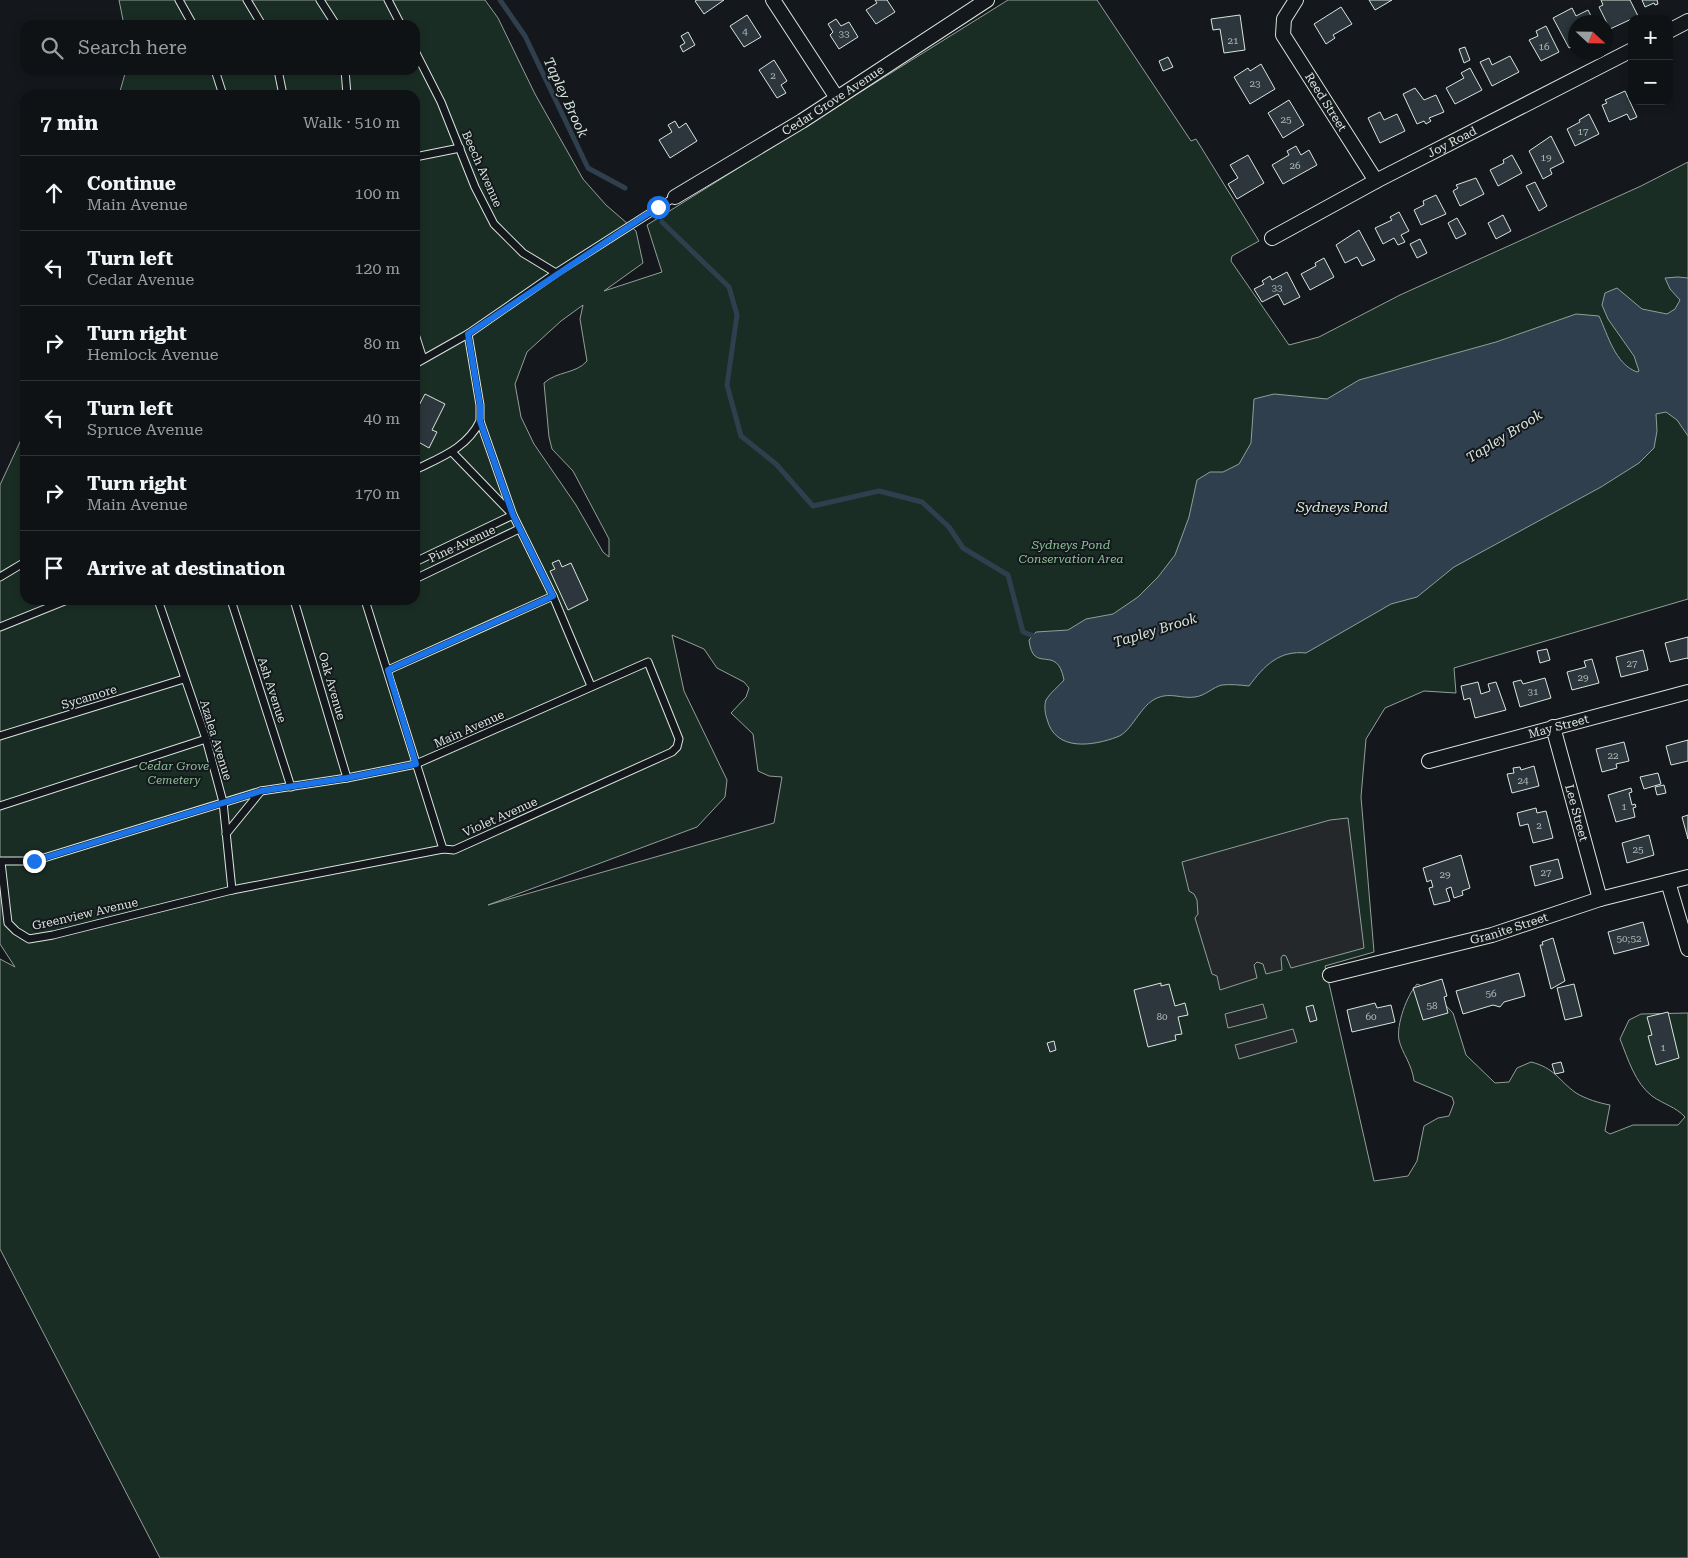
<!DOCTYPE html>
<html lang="en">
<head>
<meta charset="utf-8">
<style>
  :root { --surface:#0f1215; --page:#1d2022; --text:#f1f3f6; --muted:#9b9ea0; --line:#2f3234 }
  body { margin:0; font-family:"Roboto Serif",serif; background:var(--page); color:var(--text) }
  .controls { position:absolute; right:15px; top:15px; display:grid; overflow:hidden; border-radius:10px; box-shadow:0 2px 8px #0003 }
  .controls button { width:45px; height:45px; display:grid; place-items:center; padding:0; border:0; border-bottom:1px solid var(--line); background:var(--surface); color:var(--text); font:25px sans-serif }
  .compass { position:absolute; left:1568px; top:15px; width:45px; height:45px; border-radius:50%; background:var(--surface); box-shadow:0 2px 8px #0003; rotate:112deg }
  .stop { position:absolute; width:15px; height:15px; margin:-11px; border:4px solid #1a73e8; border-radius:50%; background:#fff }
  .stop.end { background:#1a73e8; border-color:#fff; box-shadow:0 1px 5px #0008 }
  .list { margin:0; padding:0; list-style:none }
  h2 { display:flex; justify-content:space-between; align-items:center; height:65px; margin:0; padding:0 20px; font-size:21px }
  h2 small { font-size:16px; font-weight:400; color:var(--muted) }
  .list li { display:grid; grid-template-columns:32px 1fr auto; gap:15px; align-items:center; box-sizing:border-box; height:75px; padding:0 20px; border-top:1px solid var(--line) }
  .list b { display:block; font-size:19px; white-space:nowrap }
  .list p { margin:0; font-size:16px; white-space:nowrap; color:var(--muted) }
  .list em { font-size:16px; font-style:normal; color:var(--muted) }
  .icon { flex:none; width:28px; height:28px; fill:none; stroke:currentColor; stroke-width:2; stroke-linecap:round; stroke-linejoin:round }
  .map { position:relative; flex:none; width:1688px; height:1558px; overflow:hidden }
  .search { position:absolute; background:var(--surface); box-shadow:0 2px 8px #0003; left:20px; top:20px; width:400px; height:55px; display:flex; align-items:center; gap:12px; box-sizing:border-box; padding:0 18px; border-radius:15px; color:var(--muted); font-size:19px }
  .panel { position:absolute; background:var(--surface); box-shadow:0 2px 8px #0003; left:20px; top:90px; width:400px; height:515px; border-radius:15px }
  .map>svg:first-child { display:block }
</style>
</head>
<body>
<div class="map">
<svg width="1688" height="1558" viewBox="0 0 1688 1558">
  <rect width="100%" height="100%" fill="#14181c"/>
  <!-- green -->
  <path fill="#1a2d24" stroke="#939e99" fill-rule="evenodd" d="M119,0H485L498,18L535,94L583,179L606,205L636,231L643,263L604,291L662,272L647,225L1008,0H1097L1191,141L1196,139L1259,241L1232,256L1231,261L1289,345L1319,337L1400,295L1641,186L1688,162V599L1454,668L1456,693L1424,691L1385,708L1366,739L1361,797L1374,952L1325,966L1374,1181L1408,1176L1417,1161L1424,1126L1438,1118L1449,1116L1454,1103L1452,1097L1414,1081C1412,1064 1402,1053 1399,1040C1396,1025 1407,995 1417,984L1430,989L1453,1013L1466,1055L1495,1083L1509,1082L1517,1068L1531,1062C1555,1068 1558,1080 1576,1093C1586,1099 1599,1103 1610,1105L1605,1131L1610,1134L1633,1125H1678L1685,1117C1676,1107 1663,1104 1652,1096C1635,1083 1628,1059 1620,1039L1629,1020L1641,1014L1688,1013V1558H160L0,1249V959L15,967L0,944V485L25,431V600H415V95H119L126,70H415V25H124ZM583,305L580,319L587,361C576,374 557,371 544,383L549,437L552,449L573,471L609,539V557L603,552L576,505L534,444L521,417L515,384L527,352L561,321ZM672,635L704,649L717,668L744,682L749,688L746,697L731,713L753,734L758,771L769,776L782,777L774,823L488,905L697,827L725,797L727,780L684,691Z"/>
  <!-- parking -->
  <g fill="#24282b" stroke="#939e99">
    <path d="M1348,818L1364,948L1291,968L1286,956L1283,955L1281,958L1282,970L1266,974L1263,964L1257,962L1254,965L1257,978L1220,990L1217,976L1212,974L1195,918L1198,914L1197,900L1194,894L1189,891L1182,862L1330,820Z"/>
    <path d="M1263,1004L1267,1018L1228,1028L1225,1014Z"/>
    <path d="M1293,1029L1297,1042L1239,1059L1235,1045Z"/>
  </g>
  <!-- water -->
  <path fill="#2f3f4d" stroke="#939e99" d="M1678,277L1688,278V436L1677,420L1666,412L1656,414L1657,431L1654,448L1639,463L1601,487L1454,567L1417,597L1391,604L1306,653C1279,650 1264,666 1249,686C1241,685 1230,684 1222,685C1213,687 1205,696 1195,697C1182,699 1170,692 1157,698C1140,705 1132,732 1117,737C1093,746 1055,752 1047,719C1045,714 1044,705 1046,700C1050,693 1059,686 1064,680C1057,642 1033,676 1029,640L1036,632L1068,630L1086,619L1113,614L1138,597L1158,577L1175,555L1189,517L1197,480L1210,472H1223L1239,464L1251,443L1254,399L1274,394L1327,399L1359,380L1496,342L1576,314L1599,316C1608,335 1615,364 1637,372L1639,371L1634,356L1608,319L1602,305L1605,293L1617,288L1642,309L1667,314L1675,309L1680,300L1670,289L1665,278Z"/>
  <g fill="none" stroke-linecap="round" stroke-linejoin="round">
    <!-- stream -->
    <g stroke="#2f3f4d" stroke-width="5">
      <path d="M500,0L525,36L588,168L625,188"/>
      <path d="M662,222L729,287L737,315L727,385L741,436L776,464L813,506L879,491L922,502L949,527L963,548L1008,575L1023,632L1039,638"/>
    </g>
  </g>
  <!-- building -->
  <g fill="#2c363c" stroke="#d8e6dc">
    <path d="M697,0H724L704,14L695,1Z"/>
    <path d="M875,0H887L895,12L876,24L866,10L877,3Z"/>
    <path d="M1369,0H1392L1375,10Z"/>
    <path d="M1601,0H1630L1638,16L1610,29L1599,7L1603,5Z"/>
    <path d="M1642,0H1657L1658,4L1655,5L1654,3L1645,7Z"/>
    <path d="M1341,7L1352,24L1333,35L1335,38L1326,44L1314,24Z"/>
    <path d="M1572,8L1576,16L1588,10L1594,22H1576V45L1569,48L1553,18Z"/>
    <path d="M747,15L761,37L744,47L730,26Z"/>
    <path d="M1240,15L1245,50L1224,53L1220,29L1213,30L1211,19Z"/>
    <path d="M836,19L841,26L849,22L858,37L839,49L830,35L833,32L828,24Z"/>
    <path d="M1546,26L1559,52L1541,61L1529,40L1538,36L1536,31Z"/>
    <path d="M688,32L695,45L683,52L680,46L685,43L681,36Z"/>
    <path d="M1465,47L1470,60L1464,63L1459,49Z"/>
    <path d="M1510,56L1519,72L1492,86L1480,62L1489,58L1492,65Z"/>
    <path d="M1168,57L1173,67L1163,71L1159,61Z"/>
    <path d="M774,60L787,81L781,85L786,93L777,98L759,70Z"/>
    <path d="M1261,64L1275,89L1250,104L1234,77L1248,68L1250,71Z"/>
    <path d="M1470,68L1482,90L1455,104L1446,88L1464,78L1461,73Z"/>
    <path d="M1415,88L1424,100L1436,95L1444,112L1429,118L1431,121L1426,124L1424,121L1417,124L1403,94Z"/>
    <path d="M1625,91L1637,117L1630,120L1627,114L1609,122L1602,105L1607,103L1605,100Z"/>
    <path d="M1289,100L1304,125L1283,138L1268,113Z"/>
    <path d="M1380,112L1384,120L1397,114L1405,131L1380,143L1368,118Z"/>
    <path d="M1589,114L1599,134L1575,146L1567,129L1580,122L1579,120Z"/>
    <path d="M675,121L679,128L686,123L697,141L670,158L659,140L672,132L668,125Z"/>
    <path d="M1551,136L1564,162L1550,169L1552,174L1543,179L1529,151Z"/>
    <path d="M1296,146L1301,155L1309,150L1317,165L1283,184L1272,165L1289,155L1287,151Z"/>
    <path d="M1248,155L1264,183L1237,199L1228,184L1238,178L1230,165Z"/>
    <path d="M1512,155L1522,173L1498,186L1490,170L1504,163L1503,160Z"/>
    <path d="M1476,178L1484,194L1460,206L1453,191L1458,188L1456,185Z"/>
    <path d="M1535,182L1547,206L1539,211L1526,186Z"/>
    <path d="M1436,195L1446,214L1421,225L1414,210L1424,205L1423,201Z"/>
    <path d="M1399,212L1409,231L1401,235L1405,242L1398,245L1394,238L1383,244L1375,228L1392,220L1390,217Z"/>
    <path d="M1503,215L1511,231L1496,239L1488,223Z"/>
    <path d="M1457,218L1466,234L1456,239L1448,223Z"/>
    <path d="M1359,230L1375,260L1362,266L1357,257L1345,263L1336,245Z"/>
    <path d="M1420,239L1427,253L1417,258L1410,244Z"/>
    <path d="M1324,258L1334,277L1310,290L1301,274L1316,266L1315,263Z"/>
    <path d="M1287,272L1300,297L1284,305L1278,294L1262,302L1254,289L1264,284L1262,281L1270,276L1272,280Z"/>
    <path d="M425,394L445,404L432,430L437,432L429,448L415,440V413Z"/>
    <path d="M559,560L562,567L571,563L588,600L568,610L550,571L555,569L552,563Z"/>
    <path d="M1688,637V659L1687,658L1670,662L1665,643Z"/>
    <path d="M1547,649L1550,660L1540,663L1537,651Z"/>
    <path d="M1643,650L1648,670L1621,677L1616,657Z"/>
    <path d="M1592,659L1599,683L1572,690L1567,672L1586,667L1584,661Z"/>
    <path d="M1545,678L1551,698L1520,707L1513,682L1521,680L1523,684Z"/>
    <path d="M1478,682L1481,694L1490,691L1488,684L1496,682L1506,710L1475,718L1470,698L1464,700L1461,686Z"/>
    <path d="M1688,740V761L1671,765L1666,746Z"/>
    <path d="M1624,742L1629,761L1616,764L1617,768L1602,772L1596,749Z"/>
    <path d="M1534,766L1539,786L1512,793L1507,774L1514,773L1513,768L1520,767L1521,770Z"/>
    <path d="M1658,773L1661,784L1644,789L1640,777Z"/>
    <path d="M1664,785L1666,793L1657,795L1655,787Z"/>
    <path d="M1631,788L1632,792L1629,793L1632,805L1635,804L1636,807L1633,808L1635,817L1616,822L1608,795Z"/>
    <path d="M1536,808L1537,813L1546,811L1553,838L1533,843L1528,824L1520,826L1517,813Z"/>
    <path d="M1688,815V839L1682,817Z"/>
    <path d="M1649,835L1654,855L1627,863L1622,843Z"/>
    <path d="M1461,855L1470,888L1462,891L1463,895L1454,898L1451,887L1446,889L1450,901L1434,905L1429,888L1433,887L1431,880L1427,882L1423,868Z"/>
    <path d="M1558,859L1563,878L1535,886L1530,866Z"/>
    <path d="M1643,922L1649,945L1614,954L1608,932Z"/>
    <path d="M1553,938L1565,981L1551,989L1540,945H1543L1542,942Z"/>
    <path d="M1519,973L1525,996L1504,1002L1500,1007L1493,1005L1463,1014L1456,991Z"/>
    <path d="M1442,979L1447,996L1444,997L1448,1013L1423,1020L1413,988Z"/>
    <path d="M1161,983V986L1169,984L1175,1006L1185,1003L1188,1015L1178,1017L1182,1034L1175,1035L1176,1040L1148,1047L1134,990Z"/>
    <path d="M1574,984L1582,1016L1565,1020L1557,988Z"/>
    <path d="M1375,1003L1377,1008L1391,1005L1395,1022L1352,1032L1347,1010Z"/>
    <path d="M1313,1005L1317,1020L1310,1022L1306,1007Z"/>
    <path d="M1668,1012L1679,1058L1656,1065L1648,1036L1652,1035L1647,1017Z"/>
    <path d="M1054,1041L1056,1050L1050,1052L1047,1043Z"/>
    <path d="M1561,1062L1564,1072L1555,1074L1552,1064Z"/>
  </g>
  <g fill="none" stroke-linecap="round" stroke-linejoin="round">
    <!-- lane casing -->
    <g stroke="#d8e6dc" stroke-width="9">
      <g id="lane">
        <path d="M179,0L193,25"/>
        <path d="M247,0L262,25"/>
        <path d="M320,0L336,25"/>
        <path d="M388,0L401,25"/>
        <path d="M415,51L441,102L475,187L494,224L523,253L556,273"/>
        <path d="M215,70L223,95"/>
        <path d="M278,70L283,95"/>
        <path d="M345,70L347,95"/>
        <path d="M415,157L460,148"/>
        <path d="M415,334L423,359"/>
        <path d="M468,334L480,405V421L513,515L553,596L591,686"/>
        <path d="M415,364L468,334L556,273L675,197"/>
        <path d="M452,452L511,513"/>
        <path d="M415,470C441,457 467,448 480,421"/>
        <path d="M415,562L513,515"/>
        <path d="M0,577L25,562"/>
        <path d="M415,579L519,529"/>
        <path d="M158,600L206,739L223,802L232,890"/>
        <path d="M231,600L291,787"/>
        <path d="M294,600L347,778"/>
        <path d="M365,600L443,849"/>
        <path d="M0,627L67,600"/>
        <path d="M388,670L553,596"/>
        <path d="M0,736L184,679"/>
        <path d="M0,806L206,739"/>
        <path d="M226,834L261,791"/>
        <path d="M0,861H34L261,791L347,778L416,764L648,662L679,739L677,747L672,752L454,850L443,849L232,890L53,935L29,939L16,931L8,923L1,862"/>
      </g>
    </g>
    <!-- street casing -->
    <g stroke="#d8e6dc" stroke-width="16">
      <g id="street">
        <path d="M773,0L837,98"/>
        <path id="s1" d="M1296,0L1284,19L1283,35L1376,181"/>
        <path d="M1669,31L1688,21"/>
        <path id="s2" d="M675,197L802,121L987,0"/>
        <path id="s3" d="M1272,238L1376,181L1632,50"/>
        <path id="s4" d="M1553,727L1600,899"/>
        <path id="s5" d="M1429,761L1688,692"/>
        <path d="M1668,882L1688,949"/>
        <path id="s6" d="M1330,975L1492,935L1600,899L1688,877"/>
      </g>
    </g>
    <!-- lane -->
    <use href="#lane" stroke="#14181c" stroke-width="7"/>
    <!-- street -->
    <use href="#street" stroke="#14181c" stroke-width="14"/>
  </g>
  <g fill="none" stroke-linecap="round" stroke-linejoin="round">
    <!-- route -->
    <path stroke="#1a73e8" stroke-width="6" d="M34,861L261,791L347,778L416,764L388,670L553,596L513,515L480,421V405L468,334L658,207"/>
  </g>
  <g text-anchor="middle" stroke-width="4" stroke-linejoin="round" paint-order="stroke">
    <!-- number labels -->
    <g font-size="10" fill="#adbab4">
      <text x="745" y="35">4</text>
      <text x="844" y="37">33</text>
      <text x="1233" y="44">21</text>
      <text x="1544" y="50">16</text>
      <text x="773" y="79">2</text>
      <text x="1255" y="87">23</text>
      <text x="1286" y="123">25</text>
      <text x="1583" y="135">17</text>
      <text x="1546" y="161">19</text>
      <text x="1295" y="169">26</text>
      <text x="1277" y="291">33</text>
      <text x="1632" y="667">27</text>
      <text x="1583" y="681">29</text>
      <text x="1533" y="695">31</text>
      <text x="1613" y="759">22</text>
      <text x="1523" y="784">24</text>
      <text x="1624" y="810">1</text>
      <text x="1539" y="829">2</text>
      <text x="1638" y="853">25</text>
      <text x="1546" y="876">27</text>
      <text x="1445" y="878">29</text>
      <text x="1629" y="942">50;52</text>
      <text x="1491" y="997">56</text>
      <text x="1432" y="1009">58</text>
      <text x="1162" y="1020">80</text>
      <text x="1371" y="1020">60</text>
      <text x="1663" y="1051">1</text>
    </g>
    <!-- street labels -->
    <g font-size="12" fill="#d8e6dc" stroke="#14181c">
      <text dy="4" stroke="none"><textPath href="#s2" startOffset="185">Cedar Grove Avenue</textPath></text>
      <text dy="4" stroke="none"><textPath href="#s1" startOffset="118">Reed Street</textPath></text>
      <text dy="4" stroke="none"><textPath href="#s3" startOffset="204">Joy Road</textPath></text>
      <text transform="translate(482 169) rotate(66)" y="4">Beech Avenue</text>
      <text transform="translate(462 544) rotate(-25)" y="4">Pine Avenue</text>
      <text transform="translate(332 686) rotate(74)" y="4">Oak Avenue</text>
      <text transform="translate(272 690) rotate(72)" y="4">Ash Avenue</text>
      <text transform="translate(89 697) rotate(-17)" y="4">Sycamore</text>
      <text dy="4" stroke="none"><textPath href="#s5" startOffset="134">May Street</textPath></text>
      <text transform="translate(469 729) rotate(-24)" y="4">Main Avenue</text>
      <text transform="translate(216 740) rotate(73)" y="4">Azalea Avenue</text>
      <text dy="4" stroke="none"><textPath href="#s4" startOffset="89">Lee Street</textPath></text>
      <text transform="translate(500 817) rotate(-24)" y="4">Violet Avenue</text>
      <text transform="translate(85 914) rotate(-13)" y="4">Greenview Avenue</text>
      <text dy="4" stroke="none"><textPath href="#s6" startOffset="185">Granite Street</textPath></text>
    </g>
    <!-- park labels -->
    <g font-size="12" font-style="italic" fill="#8ac095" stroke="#14181c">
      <text x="1071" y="549">Sydneys Pond<tspan x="1071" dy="14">Conservation Area</tspan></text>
      <text x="174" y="770">Cedar Grove<tspan x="174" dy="14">Cemetery</tspan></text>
    </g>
    <!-- water labels -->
    <g font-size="14" font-style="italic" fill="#d8e6dc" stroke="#14181c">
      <text transform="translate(566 97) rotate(65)" y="5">Tapley Brook</text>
      <text transform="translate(1504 436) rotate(-32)" y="5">Tapley Brook</text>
      <text x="1342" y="512">Sydneys Pond</text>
      <text transform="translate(1155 630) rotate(-17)" y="5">Tapley Brook</text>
    </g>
  </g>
</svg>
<div class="controls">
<button>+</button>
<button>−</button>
</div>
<svg class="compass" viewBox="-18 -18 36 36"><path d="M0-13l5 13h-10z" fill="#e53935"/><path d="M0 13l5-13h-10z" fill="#9b9ea0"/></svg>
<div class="stop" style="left:658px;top:207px"></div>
<div class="stop end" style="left:34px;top:861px"></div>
<div class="search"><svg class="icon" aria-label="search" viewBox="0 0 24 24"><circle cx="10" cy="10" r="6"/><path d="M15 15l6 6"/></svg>Search here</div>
<section class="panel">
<h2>7 min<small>Walk · 510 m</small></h2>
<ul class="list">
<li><svg class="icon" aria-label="ahead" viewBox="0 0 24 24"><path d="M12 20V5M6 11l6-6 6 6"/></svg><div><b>Continue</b><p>Main Avenue</p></div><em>100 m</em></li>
<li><svg class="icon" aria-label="left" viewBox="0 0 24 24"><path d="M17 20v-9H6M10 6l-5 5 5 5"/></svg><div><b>Turn left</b><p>Cedar Avenue</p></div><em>120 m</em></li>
<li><svg class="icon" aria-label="right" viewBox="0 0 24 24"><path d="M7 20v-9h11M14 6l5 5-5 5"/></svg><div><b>Turn right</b><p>Hemlock Avenue</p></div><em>80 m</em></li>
<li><svg class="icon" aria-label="left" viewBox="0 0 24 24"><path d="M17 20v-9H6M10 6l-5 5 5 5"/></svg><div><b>Turn left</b><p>Spruce Avenue</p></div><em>40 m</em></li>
<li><svg class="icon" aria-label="right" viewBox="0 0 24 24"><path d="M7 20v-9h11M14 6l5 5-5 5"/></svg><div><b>Turn right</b><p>Main Avenue</p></div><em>170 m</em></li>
<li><svg class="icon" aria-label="arrive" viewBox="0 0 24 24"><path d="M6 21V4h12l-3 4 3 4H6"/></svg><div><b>Arrive at destination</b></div></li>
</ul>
</section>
</div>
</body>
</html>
